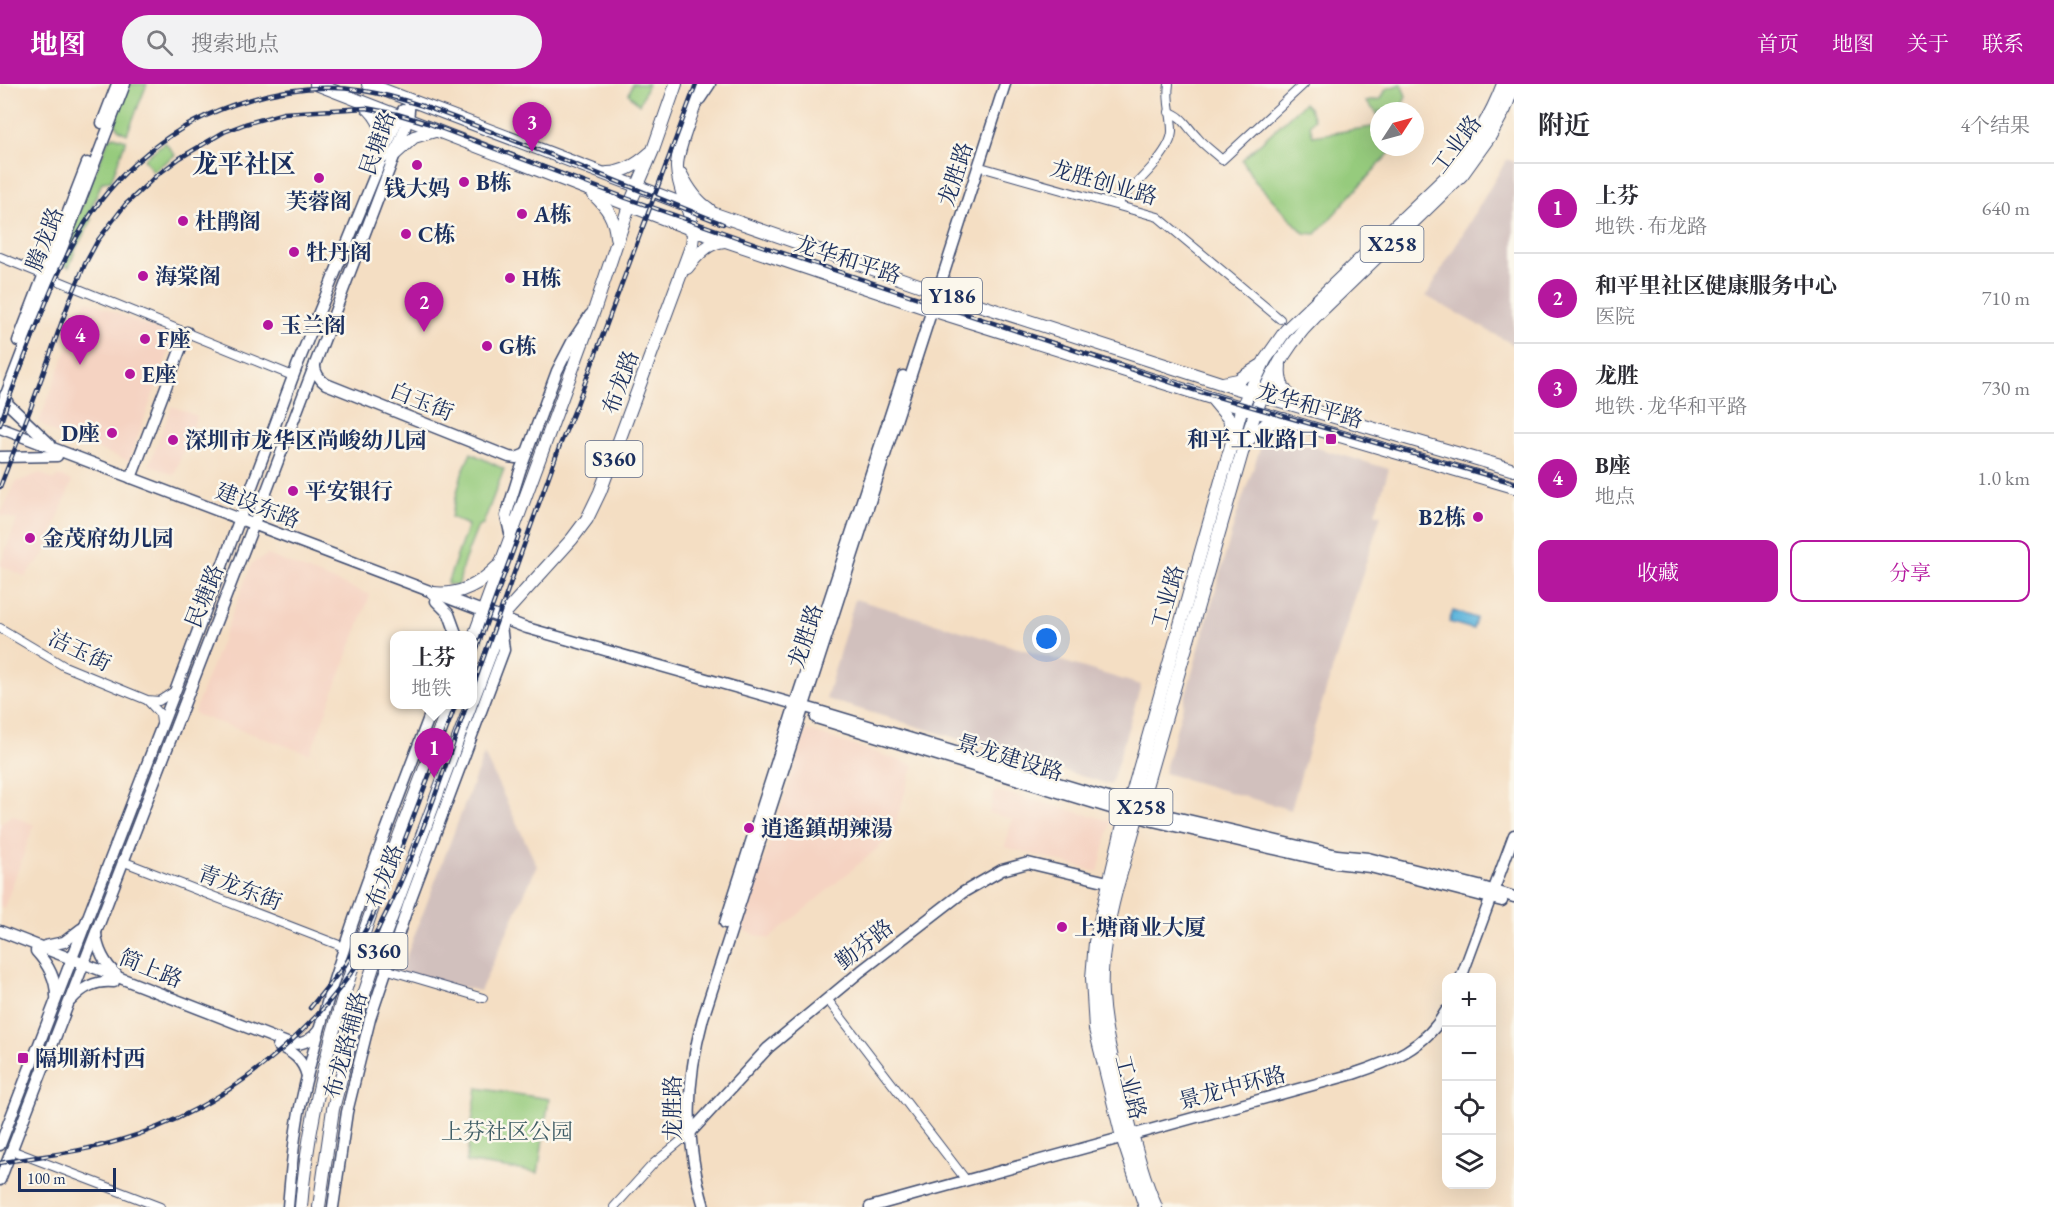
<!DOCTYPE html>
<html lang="zh">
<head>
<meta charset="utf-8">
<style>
  :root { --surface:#fff; --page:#f2f2f3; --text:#2b2b33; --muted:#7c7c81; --line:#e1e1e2; --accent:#b5179e }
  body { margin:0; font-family:"EB Garamond","Noto Serif SC",serif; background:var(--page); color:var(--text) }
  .controls { position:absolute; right:18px; bottom:18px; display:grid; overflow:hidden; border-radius:12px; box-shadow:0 6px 24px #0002 }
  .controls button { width:54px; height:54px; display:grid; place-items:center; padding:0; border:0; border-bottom:2px solid var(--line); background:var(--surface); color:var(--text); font:30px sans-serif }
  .compass { position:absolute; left:1370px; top:18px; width:54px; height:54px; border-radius:50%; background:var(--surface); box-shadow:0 6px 24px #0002; rotate:54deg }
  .scale { position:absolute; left:18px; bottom:15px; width:98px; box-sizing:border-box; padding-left:6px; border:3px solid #1b2f5e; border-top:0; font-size:16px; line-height:21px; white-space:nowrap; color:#1b2f5e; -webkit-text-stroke:4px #fbf7ec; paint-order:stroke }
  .you { position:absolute; left:1047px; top:555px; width:21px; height:21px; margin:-15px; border:4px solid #fff; border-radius:50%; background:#1a73e8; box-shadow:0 0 0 9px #1a73e833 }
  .badge { display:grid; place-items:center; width:39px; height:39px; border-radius:50%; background:var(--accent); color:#fff; font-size:20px; font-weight:700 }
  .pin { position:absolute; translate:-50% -50px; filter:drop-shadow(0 2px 3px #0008) }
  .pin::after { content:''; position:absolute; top:32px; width:21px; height:18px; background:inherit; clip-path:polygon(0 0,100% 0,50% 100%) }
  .popup { position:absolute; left:390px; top:547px; width:87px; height:78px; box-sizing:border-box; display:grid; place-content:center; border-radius:12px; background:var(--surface); filter:drop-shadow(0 2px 4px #0005); font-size:20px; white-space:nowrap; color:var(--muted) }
  .popup b { font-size:22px; color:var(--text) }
  .popup::after { content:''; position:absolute; left:50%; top:100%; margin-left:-12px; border:12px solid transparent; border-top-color:var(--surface) }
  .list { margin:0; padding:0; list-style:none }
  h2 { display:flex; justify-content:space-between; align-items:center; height:78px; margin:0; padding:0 24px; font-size:26px }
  h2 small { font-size:20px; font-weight:400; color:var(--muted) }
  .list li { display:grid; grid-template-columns:39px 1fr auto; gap:18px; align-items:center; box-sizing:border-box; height:90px; padding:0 24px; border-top:2px solid var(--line) }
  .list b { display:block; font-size:22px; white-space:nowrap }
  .list p { margin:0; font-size:20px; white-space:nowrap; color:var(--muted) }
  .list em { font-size:20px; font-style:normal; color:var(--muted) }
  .actions { display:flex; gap:12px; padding:18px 24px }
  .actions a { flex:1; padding:14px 0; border:2px solid var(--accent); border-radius:12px; text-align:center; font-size:21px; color:var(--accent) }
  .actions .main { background:var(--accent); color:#fff }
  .icon { flex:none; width:33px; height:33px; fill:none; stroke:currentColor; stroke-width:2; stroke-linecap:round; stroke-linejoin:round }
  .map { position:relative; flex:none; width:1514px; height:1123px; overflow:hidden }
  header { display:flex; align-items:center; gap:36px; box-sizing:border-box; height:84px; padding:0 30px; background:var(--accent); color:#fff }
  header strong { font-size:28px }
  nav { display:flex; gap:33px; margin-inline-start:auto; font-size:21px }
  .search { width:420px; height:54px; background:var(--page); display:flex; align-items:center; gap:15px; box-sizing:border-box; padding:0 21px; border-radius:33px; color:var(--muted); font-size:22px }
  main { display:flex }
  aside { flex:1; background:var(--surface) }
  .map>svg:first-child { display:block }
</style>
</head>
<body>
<header>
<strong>地图</strong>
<div class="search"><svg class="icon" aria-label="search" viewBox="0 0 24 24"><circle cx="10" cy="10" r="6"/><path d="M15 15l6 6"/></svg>搜索地点</div>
<nav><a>首页</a><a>地图</a><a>关于</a><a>联系</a></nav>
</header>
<main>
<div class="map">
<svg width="1514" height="1123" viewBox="0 0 1514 1123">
  <rect width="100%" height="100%" fill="#fbf7ec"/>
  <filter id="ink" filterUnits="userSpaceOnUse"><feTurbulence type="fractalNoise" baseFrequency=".0167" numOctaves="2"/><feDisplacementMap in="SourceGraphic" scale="12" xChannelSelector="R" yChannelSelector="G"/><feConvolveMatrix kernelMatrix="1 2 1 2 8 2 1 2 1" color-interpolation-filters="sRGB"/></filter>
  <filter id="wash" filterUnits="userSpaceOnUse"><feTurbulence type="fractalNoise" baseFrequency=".008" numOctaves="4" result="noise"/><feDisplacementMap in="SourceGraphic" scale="24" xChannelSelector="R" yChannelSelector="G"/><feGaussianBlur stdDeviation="1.35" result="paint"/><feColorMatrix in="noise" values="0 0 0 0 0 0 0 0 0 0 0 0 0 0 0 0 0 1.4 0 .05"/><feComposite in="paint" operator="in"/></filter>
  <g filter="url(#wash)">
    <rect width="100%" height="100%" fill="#f4dec3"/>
    <!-- built -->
    <g fill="#f5d3c2">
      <path d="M86,216L174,253L129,377L54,349L39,338Z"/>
      <path d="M172,322L197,332L174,391L149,381Z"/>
      <path d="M40,389L54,396L59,392L72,397L44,471L28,488L26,493L0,481L17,436L0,431L16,398Z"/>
      <path d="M268,471L370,511L310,670L197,631L194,628L252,479Z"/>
      <path d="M806,646L914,681L891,753L769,855L741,846Z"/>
      <path d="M995,706L1111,737L1098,788L1005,763L1012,735L989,729Z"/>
      <path d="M12,731L34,741L4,824L0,823V740Z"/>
    </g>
    <!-- industrial -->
    <g fill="#d1c0bd">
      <path d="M1507,75L1514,78V261L1426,212Z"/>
      <path d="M1284,354L1389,385L1375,429L1381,431L1315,641L1291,726L1164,689L1236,433L1261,362Z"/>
      <path d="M855,515L1141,601L1111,701L826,615Z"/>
      <path d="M484,670L537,782L480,907L400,889Z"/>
    </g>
    <!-- green -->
    <g fill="#96cb7d" stroke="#587d6e" stroke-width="1.5">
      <path d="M129,0H147L127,50L119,46L115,39Z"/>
      <path d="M632,0H648L639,21L629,10Z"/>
      <path d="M1401,0L1406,12L1401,25L1404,27H1379V63H1395L1316,150L1304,149L1254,96L1242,76L1304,19L1309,24L1314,35L1310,41L1313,52L1378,42L1377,29L1366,18L1381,15L1386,5Z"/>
      <path d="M114,52L126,56L111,97L102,98L88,132L92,136L76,164L69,183L59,179L109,54Z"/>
      <path d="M165,58L175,71L153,87L144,75Z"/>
      <path d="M471,369L504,385L483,440L478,442L463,480L459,500L457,502L452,500L449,501L447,500L468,441L451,433L462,389Z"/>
      <path d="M477,1004L549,1015L538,1089L466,1078Z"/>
    </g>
    <!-- water -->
    <path fill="#5eb5db" stroke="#3c729c" stroke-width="1.5" d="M1453,527L1476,534L1473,545L1449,538Z"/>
  </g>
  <g filter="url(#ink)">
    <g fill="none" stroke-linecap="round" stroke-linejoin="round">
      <!-- street casing -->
      <g stroke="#3c496d" stroke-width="10">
        <g id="street">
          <path d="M1169,28C1182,31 1188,44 1197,53C1204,62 1214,68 1222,76L1304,0"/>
          <path d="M984,84L1158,133L1280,235"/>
          <path d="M1116,120C1131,104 1172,69 1172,47C1172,30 1166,17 1169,0"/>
          <path d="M0,173L293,292"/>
          <path d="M0,544L64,582L147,616L159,617L173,608"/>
          <path d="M148,617L160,630L161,639"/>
          <path d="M122,777L344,863"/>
          <path d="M385,885L483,914"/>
          <path d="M827,915L966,1096"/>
          <path d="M11,1066L160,1123"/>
          <path d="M614,1123L654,1079L683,1055"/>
        </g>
      </g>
      <!-- secondary casing -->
      <g stroke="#3c496d" stroke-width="13">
        <g id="secondary">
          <path d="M700,15L710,0"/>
          <path d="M102,39L117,0"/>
          <path d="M18,257L87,79"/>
          <path d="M315,280C314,288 320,296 326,300L509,373L516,374L526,370"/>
          <path d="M5,311L8,320L50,360"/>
          <path d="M0,326L125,0"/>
          <path d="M0,344L527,544L819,627L1158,729L1337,771L1368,774L1479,802L1514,813"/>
          <path d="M0,373L57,372"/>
          <path d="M131,394L187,248"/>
          <path d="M511,453L506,432L520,387L557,287L572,258L590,231"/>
          <path d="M436,517L449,530L457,552"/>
          <path d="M816,634L1153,737L1335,779L1370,783L1502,817"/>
          <path d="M725,839L797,614L903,292"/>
          <path d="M0,847L287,959C301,962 311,957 319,946"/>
          <path d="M96,849C97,865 105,880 116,890"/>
          <path d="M45,862L64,858L81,845"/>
          <path d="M36,867C48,880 56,894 56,912"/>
          <path d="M1461,894L1514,751"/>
          <path d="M71,916C83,903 96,896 114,898"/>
          <path d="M278,962C293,968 303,976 307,992"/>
          <path d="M688,1051L768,964L861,887L962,809L1002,786L1028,779L1108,798"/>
          <path d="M0,1061L176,605L297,282L395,42L403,26"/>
          <path d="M0,1096L259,427L408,36L410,16"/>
          <path d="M288,1123C291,1090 293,1056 300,1023C330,884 384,753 434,620"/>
          <path d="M333,1123L347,1028L370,935L408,822L504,566L501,541"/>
          <path d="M704,1123C685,1057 685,1000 703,934L1005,0"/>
          <path d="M870,1123L1353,990C1390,978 1426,963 1446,927"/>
        </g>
      </g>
      <!-- primary casing -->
      <g stroke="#3c496d" stroke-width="14">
        <g id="primary">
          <path d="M316,0L693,146L932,226L1227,319L1514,403"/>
          <path d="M368,0L686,121L715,130L936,207L1236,304L1514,386"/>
          <path d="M364,21C381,34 386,53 383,73"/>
          <path d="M395,70L414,53L435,47"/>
          <path d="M607,89C624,89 638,80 650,69"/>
          <path d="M681,90C688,104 696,117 709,125"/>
          <path d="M594,111C607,123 615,135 616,153"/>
          <path d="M687,184C697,171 708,158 725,157"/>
          <path d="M1280,281C1278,300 1285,310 1301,321"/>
          <path d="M1223,299L1238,296L1260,282"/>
          <path d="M1214,317L1229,335L1233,351"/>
          <path d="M1248,356L1265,341L1284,335"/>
          <path d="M433,509C459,512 479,501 497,483"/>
          <path d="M473,555L595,224L629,122L653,66L676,0"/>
          <path d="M473,615L506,528L572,455L587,435L600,408L692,160C697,135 678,110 677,84C676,65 696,22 702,0"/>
          <path d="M370,791L393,765"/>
          <path d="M301,1123C315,948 389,784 449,620"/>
          <path d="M319,1123L333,1025L358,929L374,880L471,620"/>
          <path d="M1145,1123L1122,1053L1095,945L1092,894L1095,858L1122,745L1242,323L1265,276L1286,246L1447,92C1471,64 1490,35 1503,0"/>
          <path d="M1156,1123C1142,1091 1134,1057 1125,1023C1115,987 1104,949 1102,911C1100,875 1108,838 1117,803L1244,362C1259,313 1279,268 1316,232L1462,91L1490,52L1505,25L1514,1"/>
        </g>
      </g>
      <!-- street -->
      <use href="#street" stroke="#fff" stroke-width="8"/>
      <!-- secondary -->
      <use href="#secondary" stroke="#fff" stroke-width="10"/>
      <!-- primary -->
      <use href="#primary" stroke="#fff" stroke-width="12"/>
      <!-- rail casing -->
      <g stroke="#1b2f5e" stroke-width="4.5">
        <g id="rail">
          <path d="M0,341C10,310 22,280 34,249C47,216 60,182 78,151C114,87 174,38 245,17C284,5 324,0 364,7C410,14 454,34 497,50C573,79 648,110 723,140"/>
          <path d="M0,403L30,326L69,218L85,180L98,156L125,121L156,92L180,74L224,48L245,40L284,29L366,24L397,30L427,39L626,114L759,161L1194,306L1514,399"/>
          <path d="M473,575L520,448"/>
          <path d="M473,603L560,361L576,323L696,0"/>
          <path d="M310,924L345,881L369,840L399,771L456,620"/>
          <path d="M0,1079C40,1072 82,1068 121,1056C227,1024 326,944 378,845C415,775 441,695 467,620"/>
        </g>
      </g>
      <!-- rail -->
      <use href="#rail" stroke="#fbf7ec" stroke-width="2" stroke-dasharray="7" stroke-linecap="butt"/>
    </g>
  </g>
  <!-- markers -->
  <g fill="#b5179e" stroke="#fbf7ec" stroke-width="2">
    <circle cx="417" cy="81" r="6"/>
    <circle cx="319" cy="94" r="6"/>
    <circle cx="464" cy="98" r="6"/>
    <circle cx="522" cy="130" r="6"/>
    <circle cx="183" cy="137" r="6"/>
    <circle cx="406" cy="150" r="6"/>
    <circle cx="294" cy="168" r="6"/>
    <circle cx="143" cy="192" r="6"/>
    <circle cx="510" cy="194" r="6"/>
    <circle cx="268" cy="241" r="6"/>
    <circle cx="145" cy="255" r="6"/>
    <circle cx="487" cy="262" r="6"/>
    <circle cx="130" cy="290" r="6"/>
    <circle cx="112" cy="349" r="6"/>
    <rect x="1325" y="349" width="12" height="12" rx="3"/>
    <circle cx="173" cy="356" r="6"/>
    <circle cx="293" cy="407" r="6"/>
    <circle cx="1478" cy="433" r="6"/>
    <circle cx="30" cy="454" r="6"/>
    <circle cx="749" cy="744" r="6"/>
    <circle cx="1062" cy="843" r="6"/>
    <rect x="17" y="968" width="12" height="12" rx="3"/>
  </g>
  <g text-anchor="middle" stroke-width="5" stroke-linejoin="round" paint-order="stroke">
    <!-- shield labels -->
    <g fill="#fbf7ec" stroke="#5e6b89" stroke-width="1.5">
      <rect x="1360.5" y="142" width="63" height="36" rx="4.5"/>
      <rect x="922" y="194" width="60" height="36" rx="4.5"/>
      <rect x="585.5" y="357" width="57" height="36" rx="4.5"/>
      <rect x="1109.5" y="705" width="63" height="36" rx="4.5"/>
      <rect x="350.5" y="849" width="57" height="36" rx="4.5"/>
    </g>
    <g font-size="21" font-weight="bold" fill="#1b2f5e">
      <text x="1392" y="167">X258</text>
      <text x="952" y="219">Y186</text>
      <text x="614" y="382">S360</text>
      <text x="1141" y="730">X258</text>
      <text x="379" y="874">S360</text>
    </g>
    <!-- street labels -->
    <g font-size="22" fill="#1b2f5e" stroke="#fbf7ec">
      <text transform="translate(377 59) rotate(-71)" y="8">民塘路</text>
      <text transform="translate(1456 60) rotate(-53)" y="8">工业路</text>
      <text transform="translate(955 90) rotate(-72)" y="8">龙胜路</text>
      <text transform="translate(1104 98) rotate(16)" y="8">龙胜创业路</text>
      <text transform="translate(44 155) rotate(-69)" y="8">腾龙路</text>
      <text transform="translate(848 175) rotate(18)" y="8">龙华和平路</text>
      <text transform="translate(620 298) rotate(-70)" y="8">布龙路</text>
      <text transform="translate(422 317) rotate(22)" y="8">白玉街</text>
      <text transform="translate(1310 321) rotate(16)" y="8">龙华和平路</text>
      <text transform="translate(258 421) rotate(21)" y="8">建设东路</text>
      <text transform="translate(204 512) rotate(-68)" y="8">民塘路</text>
      <text transform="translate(1167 513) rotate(-74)" y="8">工业路</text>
      <text transform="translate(805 552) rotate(-72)" y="8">龙胜路</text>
      <text transform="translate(80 566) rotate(26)" y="8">洁玉街</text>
      <text transform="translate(1010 673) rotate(17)" y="8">景龙建设路</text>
      <text transform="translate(384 792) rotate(-69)" y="8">布龙路</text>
      <text transform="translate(240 803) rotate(21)" y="8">青龙东街</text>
      <text transform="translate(864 860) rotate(-38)" y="8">勤芬路</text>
      <text transform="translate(151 884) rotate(22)" y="8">简上路</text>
      <text transform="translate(345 961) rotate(-75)" y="8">布龙路辅路</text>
      <text transform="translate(1131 1003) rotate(76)" y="8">工业路</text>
      <text transform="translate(1232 1003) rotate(-15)" y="8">景龙中环路</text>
      <text transform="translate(672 1024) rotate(-90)" y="8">龙胜路</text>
    </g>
    <!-- poi labels -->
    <g font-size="22" font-weight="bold" fill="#1b2f5e" stroke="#fbf7ec" text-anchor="start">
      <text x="476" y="106">B栋</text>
      <text x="417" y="112" text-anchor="middle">钱大妈</text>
      <text x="319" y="125" text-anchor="middle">芙蓉阁</text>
      <text x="534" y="138">A栋</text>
      <text x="195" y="145">杜鹃阁</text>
      <text x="418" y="158">C栋</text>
      <text x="306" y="176">牡丹阁</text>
      <text x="155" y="200">海棠阁</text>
      <text x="522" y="202">H栋</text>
      <text x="280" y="249">玉兰阁</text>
      <text x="157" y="263">F座</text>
      <text x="499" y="270">G栋</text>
      <text x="142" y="298">E座</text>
      <text x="100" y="357" text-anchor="end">D座</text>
      <text x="1319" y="363" text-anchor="end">和平工业路口</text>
      <text x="185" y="364">深圳市龙华区尚峻幼儿园</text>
      <text x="305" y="415">平安银行</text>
      <text x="1466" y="441" text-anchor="end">B2栋</text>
      <text x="42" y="462">金茂府幼儿园</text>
      <text x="761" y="752">逍遙鎮胡辣湯</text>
      <text x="1074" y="851">上塘商业大厦</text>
      <text x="35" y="982">隔圳新村西</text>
    </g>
    <!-- park labels -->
    <g font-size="22" fill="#405e67" stroke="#fbf7ec">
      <text x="507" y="1055">上芬社区公园</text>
    </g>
    <!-- quarter labels -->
    <g font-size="26" font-weight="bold" fill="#1b2f5e" stroke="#fbf7ec">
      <text x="244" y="89">龙平社区</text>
    </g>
  </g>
</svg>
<div class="controls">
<button>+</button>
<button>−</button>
<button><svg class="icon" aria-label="locate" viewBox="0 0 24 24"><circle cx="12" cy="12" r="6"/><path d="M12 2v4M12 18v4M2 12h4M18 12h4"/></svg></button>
<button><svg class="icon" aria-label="layers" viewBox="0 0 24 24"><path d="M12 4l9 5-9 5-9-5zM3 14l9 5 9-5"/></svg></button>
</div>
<svg class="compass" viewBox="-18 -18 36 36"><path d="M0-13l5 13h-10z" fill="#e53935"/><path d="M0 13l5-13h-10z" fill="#7c7c81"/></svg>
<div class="scale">100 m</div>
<div class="you"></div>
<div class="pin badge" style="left:434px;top:694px">1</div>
<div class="popup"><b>上芬</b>地铁</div>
<div class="pin badge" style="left:424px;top:248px">2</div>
<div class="pin badge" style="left:532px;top:68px">3</div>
<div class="pin badge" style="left:80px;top:281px">4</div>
</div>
<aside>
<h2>附近<small>4个结果</small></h2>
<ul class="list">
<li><span class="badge">1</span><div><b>上芬</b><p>地铁 · 布龙路</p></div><em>640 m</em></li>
<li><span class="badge">2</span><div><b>和平里社区健康服务中心</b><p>医院</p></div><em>710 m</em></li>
<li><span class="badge">3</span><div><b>龙胜</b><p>地铁 · 龙华和平路</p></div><em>730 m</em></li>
<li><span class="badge">4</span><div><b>B座</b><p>地点</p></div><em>1.0 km</em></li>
</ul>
<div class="actions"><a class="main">收藏</a><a>分享</a></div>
</aside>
</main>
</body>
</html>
